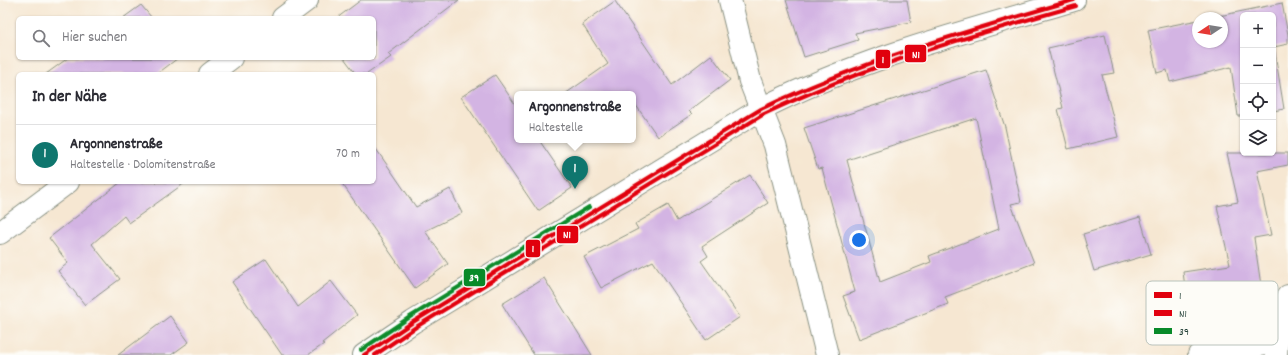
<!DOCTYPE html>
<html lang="de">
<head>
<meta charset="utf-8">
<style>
  :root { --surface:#fff; --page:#f2f2f3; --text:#2b2b33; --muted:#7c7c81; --line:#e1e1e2; --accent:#0f766e }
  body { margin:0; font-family:Dekko,sans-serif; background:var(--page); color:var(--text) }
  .controls { position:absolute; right:12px; top:12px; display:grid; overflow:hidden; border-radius:6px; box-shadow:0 1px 3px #0004 }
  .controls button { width:36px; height:36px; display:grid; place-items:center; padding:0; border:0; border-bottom:1px solid var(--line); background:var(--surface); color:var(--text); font:20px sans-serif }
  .compass { position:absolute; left:1192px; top:12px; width:36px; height:36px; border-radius:50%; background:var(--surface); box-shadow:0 1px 3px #0004; rotate:258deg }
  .you { position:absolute; left:859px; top:240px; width:14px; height:14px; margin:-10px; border:3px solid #fff; border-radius:50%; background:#1a73e8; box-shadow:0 0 0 6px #1a73e833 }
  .badge { display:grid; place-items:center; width:26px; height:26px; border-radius:50%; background:var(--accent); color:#fff; font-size:13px; font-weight:700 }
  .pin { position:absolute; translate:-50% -33px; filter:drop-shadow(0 1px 2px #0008) }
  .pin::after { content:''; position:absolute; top:21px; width:14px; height:12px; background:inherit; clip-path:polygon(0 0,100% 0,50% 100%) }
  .popup { position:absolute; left:514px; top:91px; width:122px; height:52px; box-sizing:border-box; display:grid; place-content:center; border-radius:6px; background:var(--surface); filter:drop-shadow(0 1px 3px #0005); font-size:13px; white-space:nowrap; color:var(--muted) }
  .popup b { font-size:15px; color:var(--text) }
  .popup::after { content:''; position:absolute; left:50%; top:100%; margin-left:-8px; border:8px solid transparent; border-top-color:var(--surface) }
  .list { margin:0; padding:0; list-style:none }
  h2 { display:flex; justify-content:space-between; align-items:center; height:52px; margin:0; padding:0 16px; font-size:17px }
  h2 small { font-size:13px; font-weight:400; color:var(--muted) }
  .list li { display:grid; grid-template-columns:26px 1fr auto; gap:12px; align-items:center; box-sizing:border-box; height:60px; padding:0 16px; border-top:1px solid var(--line) }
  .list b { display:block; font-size:15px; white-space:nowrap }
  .list p { margin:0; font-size:13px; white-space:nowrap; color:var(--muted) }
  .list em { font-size:13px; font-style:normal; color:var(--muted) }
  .icon { flex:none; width:22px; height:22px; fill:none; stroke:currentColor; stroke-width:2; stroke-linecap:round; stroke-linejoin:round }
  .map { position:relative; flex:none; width:1288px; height:355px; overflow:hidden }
  .search { position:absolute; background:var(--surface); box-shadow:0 1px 3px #0004; left:16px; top:16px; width:360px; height:44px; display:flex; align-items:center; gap:10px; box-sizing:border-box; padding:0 14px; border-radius:6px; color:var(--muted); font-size:15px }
  .panel { position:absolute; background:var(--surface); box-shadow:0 1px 3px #0004; left:16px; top:72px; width:360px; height:112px; border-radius:6px }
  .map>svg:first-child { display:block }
</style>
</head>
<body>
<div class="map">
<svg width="1288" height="355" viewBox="0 0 1288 355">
  <rect width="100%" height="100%" fill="#fdfcf7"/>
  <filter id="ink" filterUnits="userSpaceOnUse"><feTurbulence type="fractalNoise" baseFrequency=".025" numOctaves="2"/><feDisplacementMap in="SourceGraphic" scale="8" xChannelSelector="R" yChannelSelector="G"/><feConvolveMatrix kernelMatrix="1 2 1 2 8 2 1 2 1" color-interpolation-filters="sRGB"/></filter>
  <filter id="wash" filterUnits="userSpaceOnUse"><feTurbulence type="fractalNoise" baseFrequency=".012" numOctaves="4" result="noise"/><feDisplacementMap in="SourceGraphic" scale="16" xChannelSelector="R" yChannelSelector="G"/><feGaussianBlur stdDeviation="0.9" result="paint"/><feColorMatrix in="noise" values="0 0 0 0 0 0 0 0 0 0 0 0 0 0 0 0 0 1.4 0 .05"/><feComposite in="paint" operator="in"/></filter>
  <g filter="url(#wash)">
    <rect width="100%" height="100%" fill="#f6e7d2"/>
    <g id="blocks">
      <!-- building -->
      <g fill="#d3b4e3" fill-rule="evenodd">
        <path d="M361,0H459L388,54L391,57L367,74H356L344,58H374V18H337Z"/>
        <path d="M786,0H907L911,22L855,33L858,40L804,57Z"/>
        <path d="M615,1L672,85L711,55L730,80L689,111L692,114L658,137L633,101V94H565L608,64L582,24Z"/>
        <path d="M1282,3L1288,35V44L1274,47L1284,109L1273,111V15H1243V116H1238L1231,67L1170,82L1167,70L1157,73L1148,30L1198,20V42H1222V18H1209Z"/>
        <path d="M141,5L152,18H123Z"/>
        <path d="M1105,35L1114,73L1102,75L1118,137L1068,149L1058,109L1063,108L1048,48Z"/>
        <path d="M68,58H178L157,74H46Z"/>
        <path d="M986,70L1005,127L1021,202L1011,204L1034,263L945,297L948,304L859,339L843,296L855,292L822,168L818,169L804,128ZM976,118L999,229L929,256L931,262L880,282L847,160Z"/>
        <path d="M495,75L517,107V140H539L572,188L538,211L461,97Z"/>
        <path d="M374,146L416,207L450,189L462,213L425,231L448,264L415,288L341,182H374Z"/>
        <path d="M1227,153H1288V165L1257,171L1271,235L1254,238L1263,299L1188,310L1183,272L1230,265L1217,206L1238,202Z"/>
        <path d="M750,175L768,203L702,246L708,256L701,261L740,317L706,340L653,261L601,288L584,257L638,229L635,224L668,205L677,221Z"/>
        <path d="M121,182H186L129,223L124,216L92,244L120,279L85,305L58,271L68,263L49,238Z"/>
        <path d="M1140,217L1151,254L1094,271L1083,234Z"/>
        <path d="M266,259L298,307L331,281L357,315L322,343L324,344L308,355H282L232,282Z"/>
        <path d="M544,278L592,355H534L502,304Z"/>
        <path d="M170,316L189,342L171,355H118Z"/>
      </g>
    </g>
  </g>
  <g filter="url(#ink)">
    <use href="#blocks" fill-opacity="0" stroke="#8a9283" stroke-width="1"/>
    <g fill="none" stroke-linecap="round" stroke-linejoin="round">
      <!-- minor casing -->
      <g stroke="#8a9283" stroke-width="24">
        <g id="minor">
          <path d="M730,0L750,81L775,145L827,355"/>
          <path d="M283,18L307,0"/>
          <path d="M210,74L231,58"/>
          <path d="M0,233L68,182"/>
          <path d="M364,355L413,322L761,109C860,58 968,31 1074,0"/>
          <path d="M1199,355L1277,342"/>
          <path d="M1276,355L1279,309L1288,296"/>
        </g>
      </g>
      <!-- minor -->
      <use href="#minor" stroke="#fff" stroke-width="22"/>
      <!-- bus-1 casing -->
      <g stroke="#fdfcf7" stroke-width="7">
        <path id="bus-1" d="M364,355L413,322L761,109C861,61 967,31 1074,0"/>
      </g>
      <!-- bus-2 casing -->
      <g stroke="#fdfcf7" stroke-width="7">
        <path id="bus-2" d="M375,355L416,327L764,114C864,66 969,36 1076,6"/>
      </g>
      <!-- bus-3 casing -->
      <g stroke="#fdfcf7" stroke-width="7">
        <path id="bus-3" d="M361,350L410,317L589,207"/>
      </g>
      <!-- bus-1 -->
      <use href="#bus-1" stroke="#e0000d" stroke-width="4"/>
      <!-- bus-2 -->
      <use href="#bus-2" stroke="#e20110" stroke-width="4"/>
      <!-- bus-3 -->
      <use href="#bus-3" stroke="#088a29" stroke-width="4"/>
    </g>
  </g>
  <!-- legend -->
  <rect x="1146" y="281" width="132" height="64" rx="6" fill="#fdfcf7" stroke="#bac3bc" stroke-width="1"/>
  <rect x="1154" y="292" width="18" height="6" fill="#e0000d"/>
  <rect x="1154" y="310" width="18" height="6" fill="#e20110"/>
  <rect x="1154" y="328" width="18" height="6" fill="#088a29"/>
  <g font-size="11" fill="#1f3d34">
    <text x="1179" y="299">1</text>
    <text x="1179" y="317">N1</text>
    <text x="1179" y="335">39</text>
  </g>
  <g stroke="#fdfcf7" stroke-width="1.5">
    <rect x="904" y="44" width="23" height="19" rx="4" fill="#e20110"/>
    <rect x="875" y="49" width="16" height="20" rx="4" fill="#e0000d"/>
    <rect x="556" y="225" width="23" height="19" rx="4" fill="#e20110"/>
    <rect x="525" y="239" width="16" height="19" rx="4" fill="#e0000d"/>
    <rect x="463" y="268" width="23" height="19" rx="4" fill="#088a29"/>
  </g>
  <g font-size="11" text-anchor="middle" font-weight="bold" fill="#fff">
    <text x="916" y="58">N1</text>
    <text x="883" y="63">1</text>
    <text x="567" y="238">N1</text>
    <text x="533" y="252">1</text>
    <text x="474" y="281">39</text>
  </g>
</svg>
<div class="controls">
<button>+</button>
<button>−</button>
<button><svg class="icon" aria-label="locate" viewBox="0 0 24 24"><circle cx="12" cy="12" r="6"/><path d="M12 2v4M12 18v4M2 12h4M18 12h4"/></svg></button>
<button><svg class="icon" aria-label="layers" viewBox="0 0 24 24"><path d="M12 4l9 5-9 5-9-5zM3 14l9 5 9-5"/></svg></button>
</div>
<svg class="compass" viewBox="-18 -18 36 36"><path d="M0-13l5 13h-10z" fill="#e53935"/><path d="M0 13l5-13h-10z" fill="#7c7c81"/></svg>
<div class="you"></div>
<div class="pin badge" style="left:575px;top:189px">1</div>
<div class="popup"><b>Argonnenstraße</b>Haltestelle</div>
<div class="search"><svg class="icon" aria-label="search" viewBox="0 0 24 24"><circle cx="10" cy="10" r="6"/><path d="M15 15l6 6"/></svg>Hier suchen</div>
<section class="panel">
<h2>In der Nähe<small></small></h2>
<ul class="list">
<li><span class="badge">1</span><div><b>Argonnenstraße</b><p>Haltestelle · Dolomitenstraße</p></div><em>70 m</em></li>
</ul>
</section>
</div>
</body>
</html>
